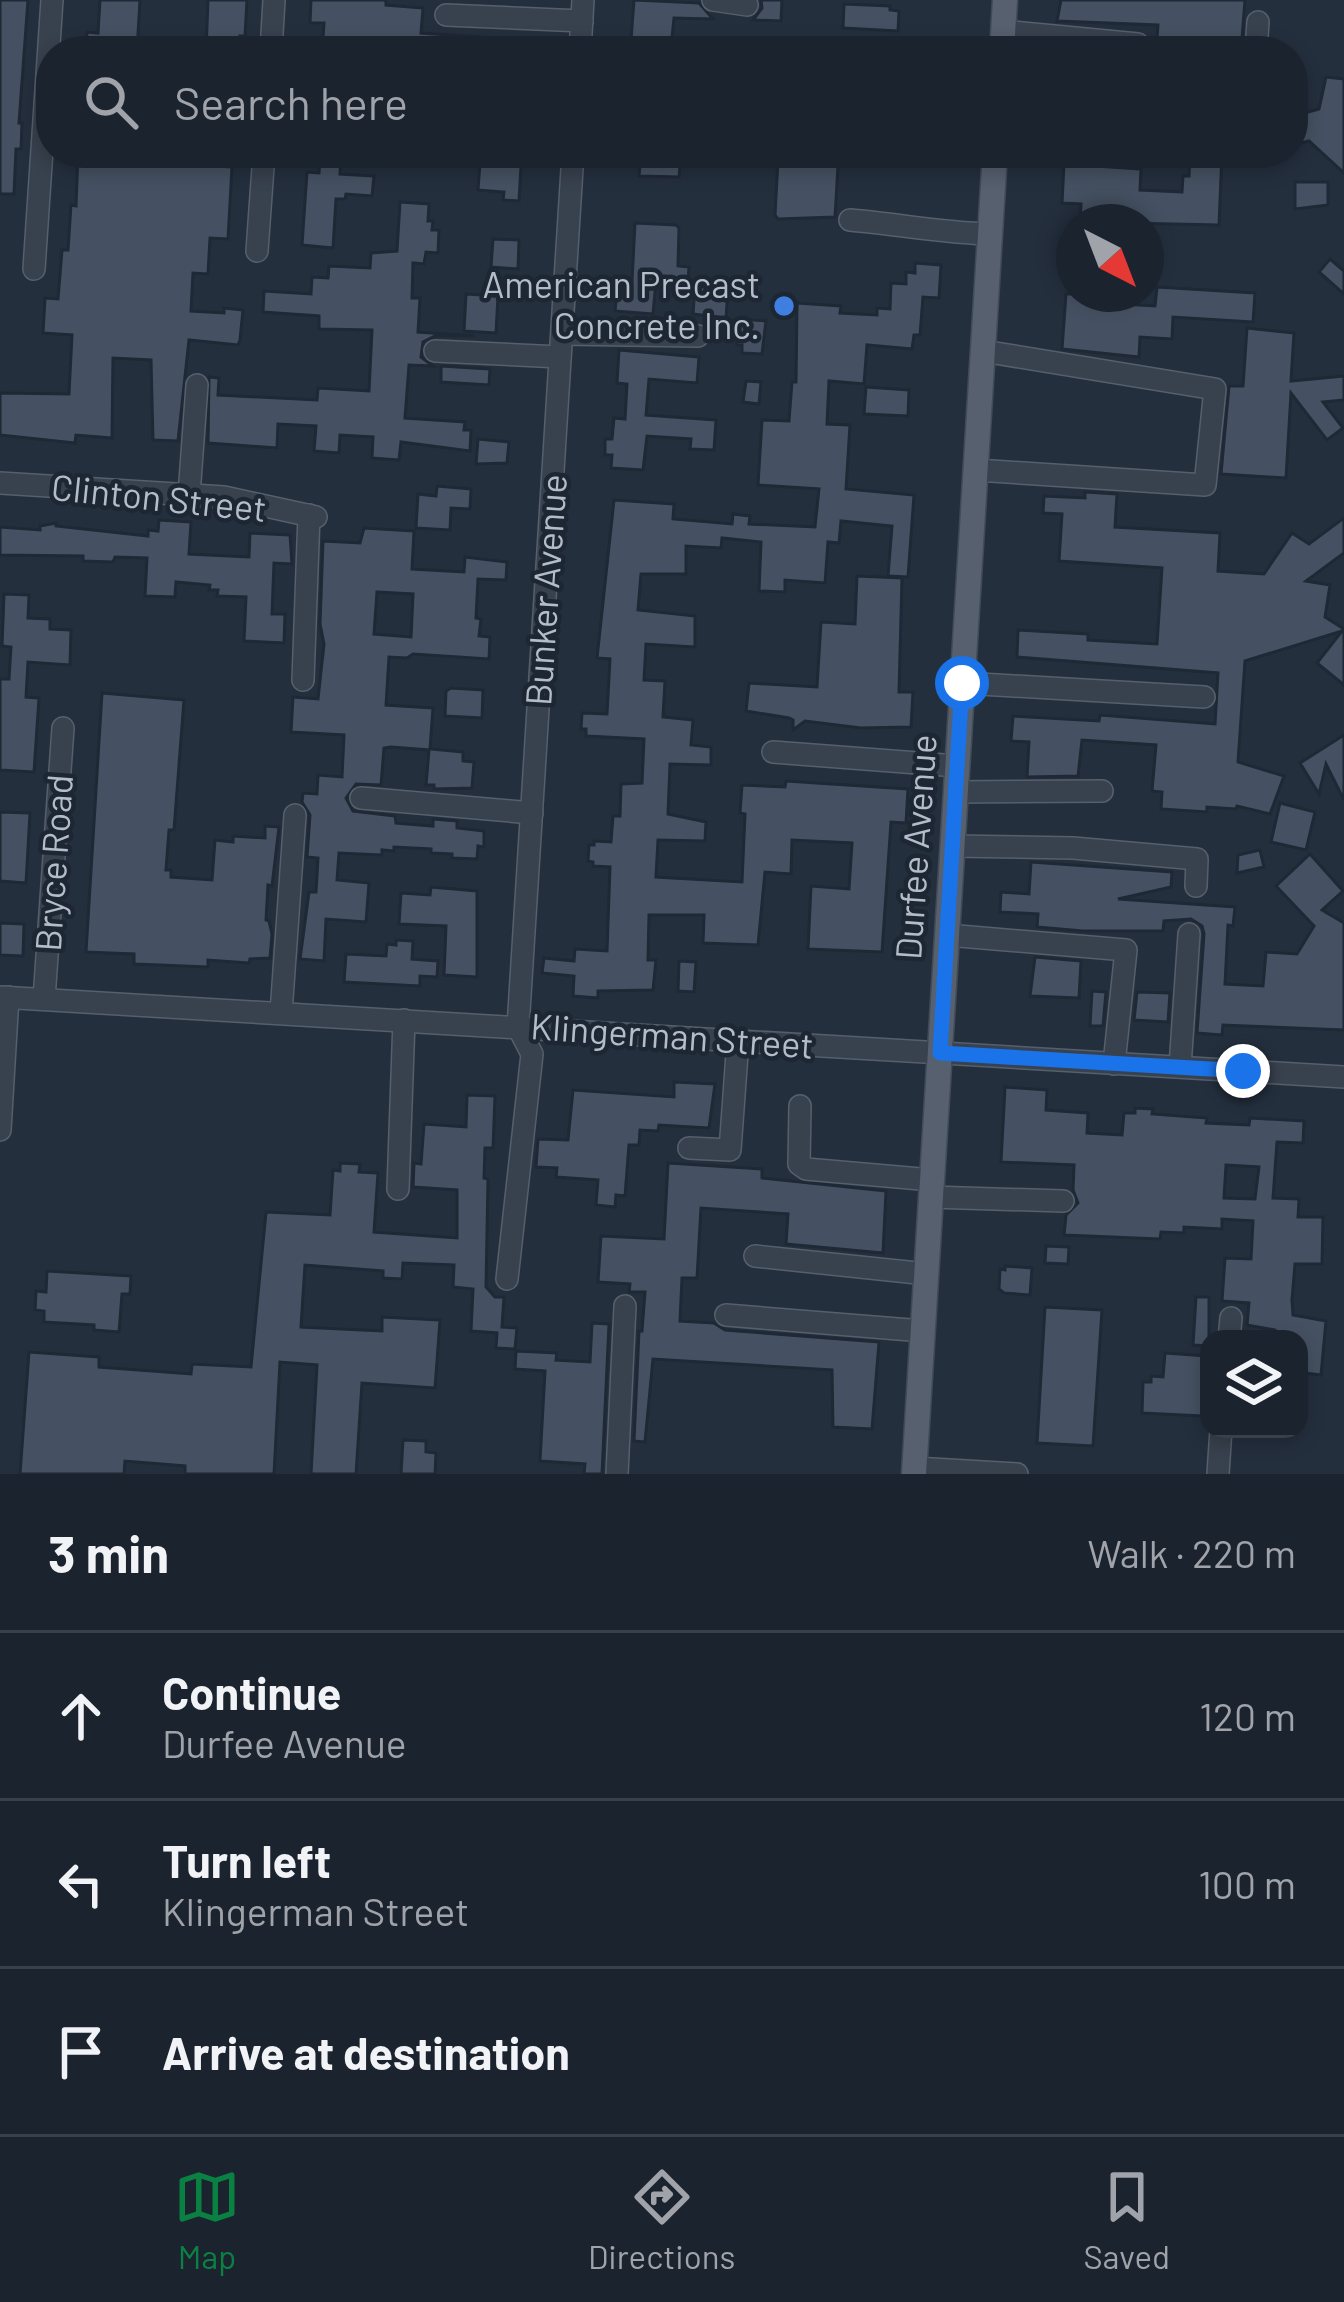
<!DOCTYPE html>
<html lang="en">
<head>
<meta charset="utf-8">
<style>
  :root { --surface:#1b232e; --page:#242b36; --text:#f1f3f6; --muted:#a0a4aa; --line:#39404a; --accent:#0b8043 }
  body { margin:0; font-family:Barlow,sans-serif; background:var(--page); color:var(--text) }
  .controls { position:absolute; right:36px; bottom:36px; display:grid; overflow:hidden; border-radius:24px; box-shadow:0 6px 18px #0003 }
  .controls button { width:108px; height:108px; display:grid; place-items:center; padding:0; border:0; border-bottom:3px solid var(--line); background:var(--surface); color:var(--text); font:60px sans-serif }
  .compass { position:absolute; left:1056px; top:204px; width:108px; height:108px; border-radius:50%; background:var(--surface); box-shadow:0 6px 18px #0003; rotate:138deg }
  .stop { position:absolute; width:36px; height:36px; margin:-27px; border:9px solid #1a73e8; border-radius:50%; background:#fff }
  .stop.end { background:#1a73e8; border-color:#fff; box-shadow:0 3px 12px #0008 }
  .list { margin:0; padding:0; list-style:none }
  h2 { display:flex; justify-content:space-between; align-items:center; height:156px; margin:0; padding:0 48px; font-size:51px }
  h2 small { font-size:39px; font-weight:400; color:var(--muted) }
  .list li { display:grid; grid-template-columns:78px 1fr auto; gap:36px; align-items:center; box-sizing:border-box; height:168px; padding:0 48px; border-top:3px solid var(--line) }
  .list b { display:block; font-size:45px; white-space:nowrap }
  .list p { margin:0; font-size:39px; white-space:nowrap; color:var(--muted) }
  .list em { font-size:39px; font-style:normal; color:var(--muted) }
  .icon { flex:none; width:66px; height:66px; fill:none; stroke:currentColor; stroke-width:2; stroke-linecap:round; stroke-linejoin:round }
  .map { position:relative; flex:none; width:1344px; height:1474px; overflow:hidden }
  .search { position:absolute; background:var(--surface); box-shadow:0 6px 18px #0003; left:36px; right:36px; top:36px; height:132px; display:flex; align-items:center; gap:30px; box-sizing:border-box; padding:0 42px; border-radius:48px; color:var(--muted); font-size:45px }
  .sheet { height:660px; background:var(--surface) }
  nav { display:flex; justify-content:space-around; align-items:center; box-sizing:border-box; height:168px; border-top:3px solid var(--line); background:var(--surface); font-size:33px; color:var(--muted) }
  nav a { display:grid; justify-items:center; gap:6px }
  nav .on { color:var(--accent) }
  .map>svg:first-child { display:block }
</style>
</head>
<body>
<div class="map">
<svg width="1344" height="1474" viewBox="0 0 1344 1474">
  <rect width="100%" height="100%" fill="#242f3e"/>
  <!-- building -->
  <g fill="#455162" stroke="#1f2835" stroke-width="3" fill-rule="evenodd">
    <path d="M0,0H28L19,123H22L21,149H16L14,194H0Z"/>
    <path d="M100,0H140L137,51H86L87,32L98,33Z"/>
    <path d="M208,0H247L245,36H240L239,51H206Z"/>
    <path d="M311,0H386V5L423,8L421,33L493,38V51H322L324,23H310Z"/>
    <path d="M634,0L699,3L713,19L674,18L671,48L643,46L644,41L631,40Z"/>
    <path d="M761,0H782L781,21L753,20L762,8Z"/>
    <path d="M1061,0H1245L1241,51H1156L1158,25L1057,21Z"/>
    <path d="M844,4L890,6V10L899,11L898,31L843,28Z"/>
    <path d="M1326,77L1344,79V173L1309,141L1293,145V116L1319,109Z"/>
    <path d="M78,153H121L120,161L162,164L163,153H188L187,164L232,167L228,239L210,238L208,274L193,273L191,311L224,313V308L243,310L240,340L238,345L189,340L178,441L153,440L151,360L113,358L112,438L76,435L75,443L0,435V393L69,394L72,335L43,333L45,298L58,299L62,250H68L71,205L76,206Z"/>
    <path d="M320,153H341L340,174L374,176L372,196L346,194L345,199H336L333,248L302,245L307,172L319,173Z"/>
    <path d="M641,153H681L679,177L639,176Z"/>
    <path d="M1190,153H1222L1219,225L1080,222L1081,204L1062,203L1064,164L1141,169L1140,190L1182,192L1183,176H1189Z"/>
    <path d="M778,159L838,166L835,217L778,219L775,215Z"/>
    <path d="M480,163L521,166L519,201L503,200L504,192L478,190Z"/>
    <path d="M1295,182H1328V205L1295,209Z"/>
    <path d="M400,202L429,204L428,221H433L432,230H439L438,253L426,252L424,264L413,263L412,298H420L418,332L475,336H435L423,342L421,357L433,366L409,365L405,418L465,422L464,430H471L470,451L401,442L399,460L372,458L373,437L340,435L339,453L314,451L316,426L278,424L277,448L208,443L209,377L219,378L218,395L317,400L318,388L369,391L372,330L319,329V316L263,312L264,291L311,294L312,277L328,278L329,266L370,268L371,253L397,251Z"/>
    <path d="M635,223L676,225L679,228L678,266L689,267L688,282L656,281L653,314L615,311L618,281L632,282Z"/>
    <path d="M493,239L519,240L518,269L491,267Z"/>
    <path d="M1330,259L1344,271V294L1319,272Z"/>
    <path d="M915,263L941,265L939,298L923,297L920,335H914L912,349L867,345L864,384L829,381L827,424L850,425L846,489L914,495L908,577L888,576L892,526L841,521L839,543L828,542L825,583L785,580V592L759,591L761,542L722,538L721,548L686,546V574H641L638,610L695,616V647L646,644L644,680L665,681L663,717L693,720L691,745L711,747V765L670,764L668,814L706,822L705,841L658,840L656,877L742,882L745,814L740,813L742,785L785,787L786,781L908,789L906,823L891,822L882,952L808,949L811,886L849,889L852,843L792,840L791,874L765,872L758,945L703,943L704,915H649L648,960H656L653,990L598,991V998L573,996L574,976L542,973L544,958L574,961L575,949L607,951L610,867L593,866V862L588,861L589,845H594V841L611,842L613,816H620L621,784L642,783L644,739L586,736V729H581L582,713L607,714L610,659L597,658L614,500L674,504L673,519L732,524L733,514L750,516L749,524L815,527L819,489L758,485L762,420L789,421L792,382H796L797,303L841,306L840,313L877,315V308L890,309L891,283L906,284V272L915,273Z"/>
    <path d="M695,286L728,290L726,318L693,314Z"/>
    <path d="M1157,287L1255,293L1253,322L1173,317L1172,339L1140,337L1139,357L1062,349L1066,294H1122V304L1155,306Z"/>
    <path d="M466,294L498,296L496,333L464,331Z"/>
    <path d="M739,319L766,321L762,354L742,353V345H737Z"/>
    <path d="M1247,328L1294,333L1291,381L1344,376V400L1323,402L1343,428L1327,440L1291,393L1286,478L1221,474L1229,386H1243Z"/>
    <path d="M619,350L699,357L697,383L649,379L646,415L716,420L714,450L690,449L691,439L647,436L643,470L611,468L612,455H605V439H612L614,418L625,419L627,384L617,383Z"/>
    <path d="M441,366L490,369L489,385L441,382Z"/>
    <path d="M746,381L761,382L759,404L743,402Z"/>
    <path d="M866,387L909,390L908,416L864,414Z"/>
    <path d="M478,439L509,442L507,463L476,464Z"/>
    <path d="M437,486L471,489L470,509L451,508L450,530L416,528L418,494L436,496Z"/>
    <path d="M1085,492L1117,494L1115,527L1220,533L1218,571L1264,574L1292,533L1309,544L1344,518V553L1306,581L1330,585L1325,617L1344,629V685L1317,663L1342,631L1245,661L1238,762L1284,776L1270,814L1237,806L1236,809L1207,807V812L1161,809L1162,792L1152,791L1156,745L1082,740L1078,776L1027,777L1029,742L1011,741L1013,716L1099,721L1100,715L1215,724L1218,673L1017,657L1018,630L1088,634V640L1157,644L1162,568L1059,561L1062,514L1043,513L1044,496L1085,498Z"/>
    <path d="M159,520L191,522L189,554L249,557L250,533L290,535L292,564L274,563L272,614H285L284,643L244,641L246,597L217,596L218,590H209L210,585L176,582L175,597L145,596L147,558L115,557L113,562L83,561V556L0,555V527L40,530V526L56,523V526L148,536V530L158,531Z"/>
    <path d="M364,528L414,531L412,569L464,572L465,557L507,562L506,580L478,579L476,618L481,619L479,636L490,637L489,659L413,654L407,658L389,657L386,705L433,708L430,749L463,752V761L474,762L472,788L434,789V785H426L429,750L391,747L384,748L381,785L356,784L346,798L353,811L395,816L396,823L433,826V819L457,821V828L484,831V847L478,846L477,859L452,858V854L431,853V849L394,847V851L382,850V855L339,853L337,880L369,883L366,922L326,919L324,961L300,959L309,892H316L318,858L307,857L310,815L302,802L303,793L317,794L318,775L342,777L344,735L291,732L293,697L318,699L324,644L320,624L323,541L360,543ZM377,592L413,594L411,637L374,634Z"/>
    <path d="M857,576L902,578L899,692H913L911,727L861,728L805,721L793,730V720L789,718L746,711L749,683L817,687L821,622L855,624Z"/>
    <path d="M4,594L29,595L28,618L50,619V629L71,630L70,665L28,662L26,697L39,698L34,772L0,770V679H9L11,647L2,646Z"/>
    <path d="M451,688L483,690L482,718L445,716L446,691Z"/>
    <path d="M102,693L184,700L174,830H169L166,870H171V877L212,880L215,840L233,842V836L265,838V826L279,827L272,886L268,885L266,920L269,921L272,934L270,958L250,959L249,963L208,960V967L160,965L134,964V954L86,952Z"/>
    <path d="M1344,735V800L1326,764L1319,794L1300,763Z"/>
    <path d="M1280,803L1315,812L1306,850L1271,842Z"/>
    <path d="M0,812L30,813L26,883L0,881Z"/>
    <path d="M1260,850L1264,867L1237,873L1238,855Z"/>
    <path d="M1310,854L1343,891L1322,910L1344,923V1030L1223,1025L1222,1035L1197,1033L1204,934L1202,926L1191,919L1164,921L1163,931H1083L1037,927L1038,914L1000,912L1001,892L1029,894L1031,862L1172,872L1171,887L1118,899L1235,907L1233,926L1228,925L1225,984L1263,986L1266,952L1297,954L1314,926L1276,886Z"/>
    <path d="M431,887L477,891V977L444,975L446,926L399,924L401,893L430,895Z"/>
    <path d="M0,923L24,924L23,956L0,955Z"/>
    <path d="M396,940L413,941L412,959L438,961L437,977L420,976V986L344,982L346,954L386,956L387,944L396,945Z"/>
    <path d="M1035,957L1081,961L1079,998L1030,996Z"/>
    <path d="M679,961L696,962L694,992L678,991Z"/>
    <path d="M1092,991L1106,992L1103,1026H1090Z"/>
    <path d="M1137,992L1170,993L1168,1022L1134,1020Z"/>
    <path d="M674,1082L715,1084L709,1128L659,1125L658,1131L640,1130L639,1145H629L625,1196L616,1195L615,1207L596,1205L598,1180L556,1177L557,1168L536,1167L538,1139L568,1140L573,1090L674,1097Z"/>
    <path d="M1005,1087L1047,1090L1046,1110L1088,1113L1087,1133L1122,1135L1124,1113H1135V1108L1153,1109L1152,1114L1207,1118L1206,1123L1249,1125L1250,1118L1304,1121L1303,1143L1277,1142L1273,1198L1299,1199L1298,1217H1323L1322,1264H1295L1292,1300L1293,1315L1326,1321L1321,1375L1305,1373L1306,1357H1299V1339H1277L1275,1330L1247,1325L1249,1303L1222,1301L1225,1258L1251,1259L1253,1221L1222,1219V1229L1184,1227V1233L1161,1232L1160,1239L1064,1235L1066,1215L1078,1203L1073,1190L1074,1165L1001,1162ZM1226,1165L1259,1167L1255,1199L1224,1198Z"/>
    <path d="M467,1095L495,1096L493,1148H485L484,1178L488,1179L486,1287L495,1297H504L502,1327L517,1328L515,1349L496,1348L497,1333L471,1331L473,1289L453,1287L454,1265L403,1263L402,1279L383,1278V1271L305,1265L301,1327L382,1331V1317L440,1320L435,1388L362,1383L356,1474H311L317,1365L280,1362L274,1474H185V1466L125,1461L124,1474H20L29,1352L99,1357V1367L191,1374L192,1364L251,1367L266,1212L330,1215L333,1170L340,1171V1163L360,1164L359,1172L378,1173L374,1232L457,1238V1190L413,1187L414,1163L421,1164L424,1124L466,1127Z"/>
    <path d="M668,1163L762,1169V1178L886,1191L883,1253L786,1244L788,1214L701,1208L697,1278H682L680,1321L714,1323L725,1330L879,1342L872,1429L833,1427L832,1370L653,1359L645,1442L634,1441L639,1331H642L645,1292H629L630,1284L598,1282L601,1236L664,1239Z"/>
    <path d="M1046,1246L1069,1247L1068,1264L1045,1263Z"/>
    <path d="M1005,1266L1032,1268L1030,1295L1004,1293L999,1289L1000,1269L1005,1270Z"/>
    <path d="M47,1271L131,1276L130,1294H122L119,1332L94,1330V1325L44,1322V1311L35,1310L36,1291L46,1292Z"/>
    <path d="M1196,1297H1209V1346L1193,1345Z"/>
    <path d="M1045,1307L1102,1310L1093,1446L1037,1443Z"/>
    <path d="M592,1323L609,1324L602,1474H584L585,1464L540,1461L545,1371L515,1369L516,1351L557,1353L556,1360L590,1362Z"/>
    <path d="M1165,1353L1207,1356L1203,1416L1142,1413L1143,1382H1151V1376L1163,1377Z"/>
    <path d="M403,1440L426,1441V1452L436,1453L435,1474H401Z"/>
  </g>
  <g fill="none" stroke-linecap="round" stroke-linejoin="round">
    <!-- minor casing -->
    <g stroke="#565f6c" stroke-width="24">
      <g id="minor">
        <path d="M713,0L747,5"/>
        <path d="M446,15L582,21"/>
        <path d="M1003,31L1138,44V51"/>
        <path d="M271,51L274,0"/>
        <path d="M580,51L583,0"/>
        <path d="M1256,51L1258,22"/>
        <path d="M1128,153L1169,156"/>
        <path d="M850,220C897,224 943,233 990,234"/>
        <path d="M257,251L264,153"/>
        <path d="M34,269L52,0"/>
        <path d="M562,334L698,336"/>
        <path d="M435,351L560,357"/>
        <path d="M976,470L1205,485L1215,389L983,351"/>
        <path d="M0,483L224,497L316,517"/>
        <path d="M189,495L197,385"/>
        <path d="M303,680L309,515"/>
        <path d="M963,683L1204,697"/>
        <path d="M773,752L957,766"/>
        <path d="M956,792L1102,791"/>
        <path d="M361,798L532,813"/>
        <path d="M952,846L1073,848L1197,859L1196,886"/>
        <path d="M947,935L1126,950L1114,1064"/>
        <path d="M0,997L1344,1077"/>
        <path d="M44,999L63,728"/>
        <path d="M281,1013L295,815"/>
        <path d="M1180,1067L1189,934"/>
        <path d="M800,1106L799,1164L806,1169L932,1180"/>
        <path d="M0,1130L8,997"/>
        <path d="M689,1148L730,1150L738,1040"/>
        <path d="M398,1189L404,1020"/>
        <path d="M931,1197L1063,1201"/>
        <path d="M755,1256L927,1274"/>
        <path d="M507,1279L532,1054L518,1027L573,153"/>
        <path d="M726,1315L923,1331"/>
        <path d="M1229,1339L1231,1318"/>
        <path d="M915,1468L1017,1474"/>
        <path d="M617,1474L625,1306"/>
        <path d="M1218,1474L1221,1429"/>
      </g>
    </g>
    <!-- major casing -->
    <g stroke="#414a57" stroke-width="27">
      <g id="major">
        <path d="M1002,51L1005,0"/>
        <path d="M914,1474L995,153"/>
      </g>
    </g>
    <!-- minor -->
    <use href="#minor" stroke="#38414e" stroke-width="21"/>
    <!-- major -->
    <use href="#major" stroke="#56606e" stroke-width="24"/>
  </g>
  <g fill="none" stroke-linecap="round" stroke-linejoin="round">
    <!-- route -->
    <path stroke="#1a73e8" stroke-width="15" d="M962,683L940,1053L1243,1071"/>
  </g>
  <!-- markers -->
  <circle fill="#3f7fe0" stroke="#1d2633" stroke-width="4.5" cx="784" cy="306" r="12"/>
  <g text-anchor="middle" stroke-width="9" stroke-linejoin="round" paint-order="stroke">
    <!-- poi labels -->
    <g font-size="36" fill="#b4bcc9" stroke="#1d2633" text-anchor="end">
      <text x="760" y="298">American Precast<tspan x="760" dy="41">Concrete Inc.</tspan></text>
    </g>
    <!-- street labels -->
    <g font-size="36" fill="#b4bcc9" stroke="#1d2633">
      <text transform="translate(159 498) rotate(6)" y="13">Clinton Street</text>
      <text transform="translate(546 590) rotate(-86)" y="13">Bunker Avenue</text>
      <text transform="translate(916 847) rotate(-86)" y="13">Durfee Avenue</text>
      <text transform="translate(54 863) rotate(-86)" y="13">Bryce Road</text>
      <text transform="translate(672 1036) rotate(4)" y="13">Klingerman Street</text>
    </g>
  </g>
</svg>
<div class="controls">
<button><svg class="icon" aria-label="layers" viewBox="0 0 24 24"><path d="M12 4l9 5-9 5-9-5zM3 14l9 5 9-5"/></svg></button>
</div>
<svg class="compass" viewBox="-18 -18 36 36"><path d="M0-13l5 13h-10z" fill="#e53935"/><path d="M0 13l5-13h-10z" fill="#a0a4aa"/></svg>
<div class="stop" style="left:962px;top:683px"></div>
<div class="stop end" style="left:1243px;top:1071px"></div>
<div class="search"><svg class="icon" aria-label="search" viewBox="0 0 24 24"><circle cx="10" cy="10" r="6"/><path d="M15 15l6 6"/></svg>Search here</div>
</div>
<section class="sheet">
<h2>3 min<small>Walk · 220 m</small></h2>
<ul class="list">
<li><svg class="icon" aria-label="ahead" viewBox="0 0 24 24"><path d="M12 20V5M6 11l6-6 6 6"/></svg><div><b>Continue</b><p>Durfee Avenue</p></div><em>120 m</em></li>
<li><svg class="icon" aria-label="left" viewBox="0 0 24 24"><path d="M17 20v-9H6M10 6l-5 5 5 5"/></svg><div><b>Turn left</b><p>Klingerman Street</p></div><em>100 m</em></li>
<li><svg class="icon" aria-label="arrive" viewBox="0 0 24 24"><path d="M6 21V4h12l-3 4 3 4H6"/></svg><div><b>Arrive at destination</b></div></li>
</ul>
</section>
<nav>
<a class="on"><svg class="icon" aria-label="map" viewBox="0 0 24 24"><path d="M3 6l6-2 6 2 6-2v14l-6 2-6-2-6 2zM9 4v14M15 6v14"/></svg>Map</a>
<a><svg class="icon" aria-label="directions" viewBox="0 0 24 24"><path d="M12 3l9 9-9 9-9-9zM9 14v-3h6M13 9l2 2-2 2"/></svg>Directions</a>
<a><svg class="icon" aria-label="saved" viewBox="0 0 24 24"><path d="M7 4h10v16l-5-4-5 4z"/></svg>Saved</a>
</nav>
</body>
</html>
